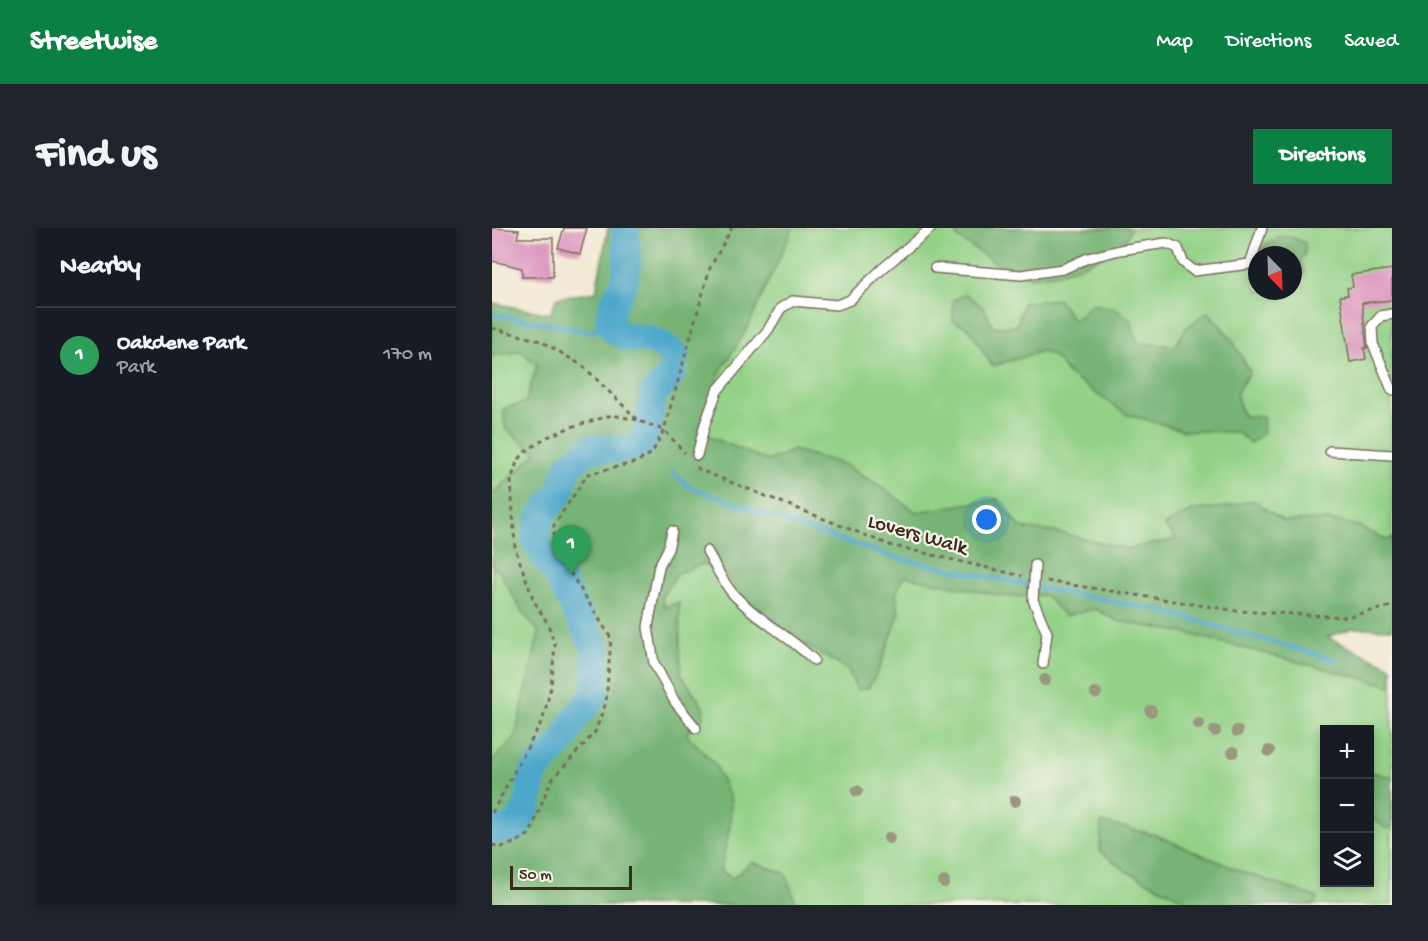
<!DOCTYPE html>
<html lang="en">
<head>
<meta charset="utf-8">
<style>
  :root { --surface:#171b24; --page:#20242c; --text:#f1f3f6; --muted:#9ea1a6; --line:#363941; --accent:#0b8043 }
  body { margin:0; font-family:"Gochi Hand",sans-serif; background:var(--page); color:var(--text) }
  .controls { position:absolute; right:18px; bottom:18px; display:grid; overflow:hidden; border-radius:0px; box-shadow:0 3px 9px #0003 }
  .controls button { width:54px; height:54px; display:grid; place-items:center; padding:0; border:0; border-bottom:2px solid var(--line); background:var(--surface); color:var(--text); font:30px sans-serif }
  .compass { position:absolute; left:756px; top:18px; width:54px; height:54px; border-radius:50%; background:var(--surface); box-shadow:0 3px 9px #0003; rotate:157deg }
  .scale { position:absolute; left:18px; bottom:15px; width:122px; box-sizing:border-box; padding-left:6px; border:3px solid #3b2a1e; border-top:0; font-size:16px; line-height:21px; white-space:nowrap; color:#3b2a1e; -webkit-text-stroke:4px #f7f3e8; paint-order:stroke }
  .you { position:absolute; left:495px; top:292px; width:21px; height:21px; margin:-15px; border:4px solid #fff; border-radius:50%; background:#1a73e8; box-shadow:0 0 0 9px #1a73e833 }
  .badge { display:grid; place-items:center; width:39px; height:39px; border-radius:50%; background:var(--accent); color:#fff; font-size:20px; font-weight:700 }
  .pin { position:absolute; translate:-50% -50px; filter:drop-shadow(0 2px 3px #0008) }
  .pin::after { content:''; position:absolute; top:32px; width:21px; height:18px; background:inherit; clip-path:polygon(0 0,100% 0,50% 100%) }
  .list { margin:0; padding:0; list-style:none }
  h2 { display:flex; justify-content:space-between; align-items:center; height:78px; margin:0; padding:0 24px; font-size:26px }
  h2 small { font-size:20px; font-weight:400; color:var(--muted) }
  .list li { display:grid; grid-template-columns:39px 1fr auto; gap:18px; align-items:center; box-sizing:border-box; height:96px; padding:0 24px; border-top:2px solid var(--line) }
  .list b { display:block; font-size:22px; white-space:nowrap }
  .list p { margin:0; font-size:20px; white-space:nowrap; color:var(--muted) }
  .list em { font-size:20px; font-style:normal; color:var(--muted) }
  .icon { flex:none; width:33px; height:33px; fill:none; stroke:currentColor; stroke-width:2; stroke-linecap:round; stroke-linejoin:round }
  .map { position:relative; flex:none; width:900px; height:677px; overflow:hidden; border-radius:0px }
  header { display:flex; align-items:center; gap:36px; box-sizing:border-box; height:84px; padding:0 30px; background:var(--accent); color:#fff }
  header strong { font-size:28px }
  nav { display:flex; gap:33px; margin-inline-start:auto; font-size:21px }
  .intro { display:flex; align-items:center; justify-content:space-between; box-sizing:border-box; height:144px; padding:0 36px }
  h1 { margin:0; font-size:42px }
  .button { padding:15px 27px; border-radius:0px; background:var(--accent); color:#fff; font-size:21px; font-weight:700 }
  main { display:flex; gap:36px; padding:0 36px }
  aside { flex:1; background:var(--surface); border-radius:0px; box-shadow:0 3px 9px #0003 }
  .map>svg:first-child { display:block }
</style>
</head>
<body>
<header>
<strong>Streetwise</strong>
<nav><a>Map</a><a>Directions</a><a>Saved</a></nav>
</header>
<div class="intro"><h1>Find us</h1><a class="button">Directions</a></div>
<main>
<aside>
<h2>Nearby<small></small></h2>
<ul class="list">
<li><span class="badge" style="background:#2e9e5b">1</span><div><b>Oakdene Park</b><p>Park</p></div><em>170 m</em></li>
</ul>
</aside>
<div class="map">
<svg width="900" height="677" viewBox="0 0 900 677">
  <rect width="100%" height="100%" fill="#f7f3e8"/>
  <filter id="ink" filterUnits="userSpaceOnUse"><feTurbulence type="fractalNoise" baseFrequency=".0167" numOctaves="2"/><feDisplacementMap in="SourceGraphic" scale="12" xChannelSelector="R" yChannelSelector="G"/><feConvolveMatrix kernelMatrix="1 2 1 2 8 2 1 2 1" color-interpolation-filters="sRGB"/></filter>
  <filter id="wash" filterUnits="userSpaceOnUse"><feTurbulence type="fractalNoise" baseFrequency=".008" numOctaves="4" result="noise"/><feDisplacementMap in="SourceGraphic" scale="24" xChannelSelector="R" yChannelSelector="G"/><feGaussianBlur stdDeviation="1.35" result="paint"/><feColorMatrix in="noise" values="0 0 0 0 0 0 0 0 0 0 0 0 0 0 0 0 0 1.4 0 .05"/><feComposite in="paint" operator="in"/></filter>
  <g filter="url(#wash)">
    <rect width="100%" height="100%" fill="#f3e9d4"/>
    <!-- green -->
    <path fill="#93d187" stroke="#677e52" stroke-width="1.5" fill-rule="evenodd" d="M116,0H900V392L796,397L900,440V677H0V75L58,86L65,70L104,64ZM765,27H801V63H765ZM832,502H878V654H832Z"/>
    <!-- forest -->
    <g fill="#76b374" stroke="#586e49" stroke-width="1.5">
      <path d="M116,0H301L255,101L229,142L207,204L276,233L301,222L349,235L388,258L424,284L505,271L529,300L564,304L634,321L684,311L672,297L702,282L735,279L761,272L792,293L838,292L866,298L895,312L900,310V401L861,400L835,409L900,439V458L693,405L626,393L603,381L573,388L553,367L516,369L412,348L404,365L407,387L386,444L376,460L365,462L356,442L289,402L250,369L229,340L211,336L186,345L170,368L172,379L187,374L189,446L212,480L211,490L194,506L223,536L239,572L238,598L228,643L241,650L260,634L293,645L305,677H0V533L23,510L47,404L31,385L7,343L0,339V267L44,225L13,200L11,181L34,174L45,137L29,123L0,128V75L58,86L65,70L104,64Z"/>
      <path d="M465,0H639L632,15L594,36L567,45L539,49L517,38L505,36L465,9Z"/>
      <path d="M796,8L813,15V26L808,32L813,45L808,50L801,52V27H773L770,20L784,9Z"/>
      <path d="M474,66L491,79L502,99L525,98L531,75L566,71L582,93L599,76L624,80L639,93L646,115L683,118L695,99L716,84L739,110L758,144L744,165L751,188L771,189L772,205L758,215L745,204L693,203L634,186L576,146L564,130L551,123L500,138L477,100L461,93V72Z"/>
      <path d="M878,544L900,549V598L895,601L878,588Z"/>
      <path d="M609,594L664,607L748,643L826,670L821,677H704L634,643L608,623Z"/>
    </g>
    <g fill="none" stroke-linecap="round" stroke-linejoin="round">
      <!-- stream -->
      <g stroke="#4ea7cb" stroke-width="4.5">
        <path d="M0,86L100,104L117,93"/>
        <path d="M180,243L196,258L303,297L408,331L536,357"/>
        <path d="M548,360L667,382L844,432"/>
      </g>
      <!-- river -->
      <path stroke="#4ea7cb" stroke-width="28" d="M0,601L3,602L24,600L36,577L41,545L72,512L83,490L103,467L104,421L65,346L51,327L43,309L50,286L68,264L77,237L99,220L133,221L145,218L152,213L162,164L179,148L183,127C173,118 164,113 151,110C145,109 139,111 133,109C101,95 127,72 133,51C137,41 134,12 133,0"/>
    </g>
    <g id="blocks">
      <!-- building -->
      <g fill="#db91be">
        <path d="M0,0L27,2L25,10H61V49H30V40L0,33Z"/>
        <path d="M72,0H95L88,26L66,20Z"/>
        <path d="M900,41V72L870,75L875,120H872L874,131L858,134L848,68L856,67L855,60L861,59L859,47Z"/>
      </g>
    </g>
  </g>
  <g filter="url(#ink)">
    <use href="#blocks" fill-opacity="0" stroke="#7b6d5e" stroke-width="1.5"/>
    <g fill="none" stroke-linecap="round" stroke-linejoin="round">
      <!-- lane casing -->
      <g stroke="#7b6d5e" stroke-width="12">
        <g id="lane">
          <path d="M443,40L529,47L571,41L596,30L628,22L674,15L686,20L691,34L702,43L758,36L770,0"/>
          <path d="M900,86L889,88L880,98L881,116L900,162"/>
          <path d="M838,223L900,227"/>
          <path d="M205,227L213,196L225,163L276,102L289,80L301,73L345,77L358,72L390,41L439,0"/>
          <path d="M180,303L176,321L167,338L156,399L162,435L183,474L204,500"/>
          <path d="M215,323C223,337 231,355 242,367C266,392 297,408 322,432"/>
          <path d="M543,337L541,372L555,405L551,436"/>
        </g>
      </g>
      <!-- path -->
      <g stroke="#7b6d5e" stroke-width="3" stroke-dasharray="4.5 4.5" stroke-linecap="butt">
        <path d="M0,100L49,113L91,138L147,193L172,202L193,225"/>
        <path d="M205,239L208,242L398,317L530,348"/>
        <path d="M555,353L745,383L854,389L900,378"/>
        <path d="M0,585L51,491L59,459L63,417L56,396L42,373L23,320L19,252L25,234L33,224L53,210L79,199L120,187L146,192"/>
        <path d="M0,617L10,619L22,615L38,606L58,554L103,504L114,474L119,410L61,317L62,297L96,246L145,234L160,225L172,202L218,40L240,0"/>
      </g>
      <!-- lane -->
      <use href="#lane" stroke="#fff" stroke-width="9"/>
    </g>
    <!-- trees -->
    <g fill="#9a977e">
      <circle cx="553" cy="452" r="6"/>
      <circle cx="604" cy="465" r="6"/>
      <circle cx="659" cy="483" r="6"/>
      <circle cx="707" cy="496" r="6"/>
      <circle cx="723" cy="503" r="6"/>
      <circle cx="745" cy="503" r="6"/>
      <circle cx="777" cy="523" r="6"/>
      <circle cx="741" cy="524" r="6"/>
      <circle cx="365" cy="563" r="6"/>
      <circle cx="523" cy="573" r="6"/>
      <circle cx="397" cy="610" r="6"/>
      <circle cx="452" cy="654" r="6"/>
    </g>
  </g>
  <g text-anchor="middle" stroke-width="4.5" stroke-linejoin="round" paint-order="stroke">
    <!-- street labels -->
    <g font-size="21" fill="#3b2a1e" stroke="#f7f3e8">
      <text transform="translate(426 305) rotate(16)" y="7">Lovers Walk</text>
    </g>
  </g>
</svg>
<div class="controls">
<button>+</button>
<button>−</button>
<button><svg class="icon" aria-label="layers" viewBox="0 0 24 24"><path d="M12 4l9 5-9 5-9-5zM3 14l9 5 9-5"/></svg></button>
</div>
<svg class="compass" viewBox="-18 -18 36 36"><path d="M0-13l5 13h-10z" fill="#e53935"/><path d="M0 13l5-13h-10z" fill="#9ea1a6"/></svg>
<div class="scale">50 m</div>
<div class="you"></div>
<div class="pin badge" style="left:79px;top:347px;background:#2e9e5b">1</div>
</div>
</main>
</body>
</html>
